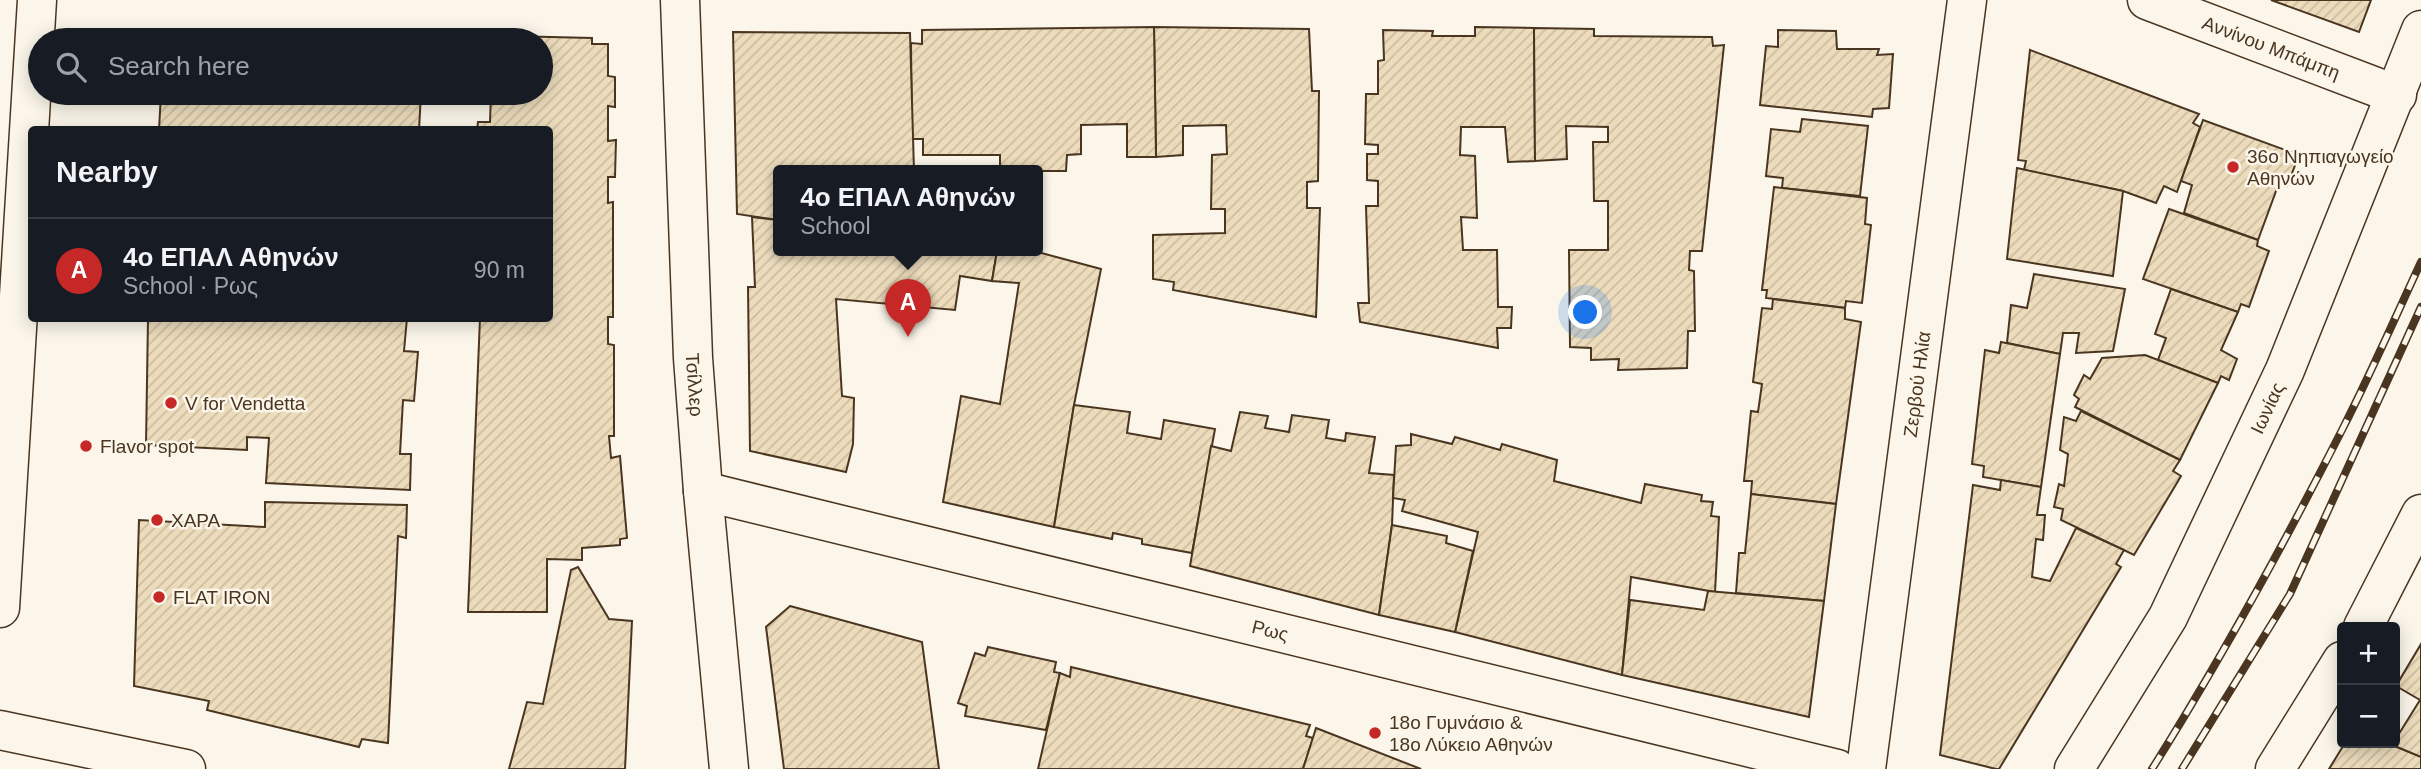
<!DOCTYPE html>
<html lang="en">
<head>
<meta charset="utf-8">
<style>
  :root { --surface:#171b24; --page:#242831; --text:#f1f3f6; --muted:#9ea1a6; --line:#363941; --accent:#c62828 }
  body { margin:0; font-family:Helvetica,sans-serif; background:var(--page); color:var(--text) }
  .controls { position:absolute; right:21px; bottom:21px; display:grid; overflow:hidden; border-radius:7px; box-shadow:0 4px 18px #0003 }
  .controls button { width:63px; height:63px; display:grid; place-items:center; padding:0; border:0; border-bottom:2px solid var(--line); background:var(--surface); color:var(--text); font:35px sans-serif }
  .you { position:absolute; left:1586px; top:313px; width:24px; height:24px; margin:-18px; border:5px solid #fff; border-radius:50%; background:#1a73e8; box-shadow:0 0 0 10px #1a73e833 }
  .badge { display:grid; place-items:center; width:46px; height:46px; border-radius:50%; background:var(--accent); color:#fff; font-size:23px; font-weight:700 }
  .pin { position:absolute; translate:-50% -58px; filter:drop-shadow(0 2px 4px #0008) }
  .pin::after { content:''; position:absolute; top:37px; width:24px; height:21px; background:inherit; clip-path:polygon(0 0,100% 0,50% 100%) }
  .popup { position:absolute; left:773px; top:165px; width:270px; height:91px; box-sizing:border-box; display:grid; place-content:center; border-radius:7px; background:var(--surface); filter:drop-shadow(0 2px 5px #0005); font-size:23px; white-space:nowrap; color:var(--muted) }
  .popup b { font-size:26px; color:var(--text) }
  .popup::after { content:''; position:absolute; left:50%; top:100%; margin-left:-14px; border:14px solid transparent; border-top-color:var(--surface) }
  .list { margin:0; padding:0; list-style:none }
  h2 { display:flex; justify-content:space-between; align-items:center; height:91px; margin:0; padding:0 28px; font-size:30px }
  h2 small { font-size:23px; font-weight:400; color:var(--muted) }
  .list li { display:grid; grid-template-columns:46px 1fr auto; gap:21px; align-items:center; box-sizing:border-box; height:105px; padding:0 28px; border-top:2px solid var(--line) }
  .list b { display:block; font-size:26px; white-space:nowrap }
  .list p { margin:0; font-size:23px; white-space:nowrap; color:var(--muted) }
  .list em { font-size:23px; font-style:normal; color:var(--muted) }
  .icon { flex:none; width:38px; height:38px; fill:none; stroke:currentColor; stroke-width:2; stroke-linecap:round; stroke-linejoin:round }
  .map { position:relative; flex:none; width:2421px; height:769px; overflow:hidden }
  .search { position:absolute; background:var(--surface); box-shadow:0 4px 18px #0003; left:28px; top:28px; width:525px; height:77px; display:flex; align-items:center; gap:18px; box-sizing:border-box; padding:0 24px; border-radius:38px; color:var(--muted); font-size:26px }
  .panel { position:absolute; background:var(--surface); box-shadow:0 4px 18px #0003; left:28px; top:126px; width:525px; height:196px; border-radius:7px }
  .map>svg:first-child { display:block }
</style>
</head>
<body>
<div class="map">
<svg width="2421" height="769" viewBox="0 0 2421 769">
  <defs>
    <pattern id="building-hatch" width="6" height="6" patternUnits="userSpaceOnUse" patternTransform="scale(1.75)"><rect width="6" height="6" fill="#ecdcbc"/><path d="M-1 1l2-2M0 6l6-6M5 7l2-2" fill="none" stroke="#ccbda1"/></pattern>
  </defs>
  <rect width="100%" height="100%" fill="#fbf6e9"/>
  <!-- building -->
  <g fill="url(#building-hatch)" stroke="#4a3520" stroke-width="2">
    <path d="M2271,0H2371L2359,32Z"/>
    <path d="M1154,27L1309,29L1312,91H1319L1318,181L1307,182V208H1320L1316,317L1173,290L1174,282L1153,279V235L1225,233V209H1211L1212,155L1227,154L1226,125L1183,126V155L1156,157Z"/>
    <path d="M1154,27L1156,157H1127V124L1081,125V154L1067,155L1066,171H1000V155H923V139H912L911,43L922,44V30Z"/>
    <path d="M1475,27L1534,28L1535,161L1508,162L1505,127H1461L1460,155L1475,156L1477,218L1461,217L1463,250H1497L1498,307H1512L1511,328H1497L1498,348L1360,322L1358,303H1369L1366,206H1378V181L1367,180V154H1378V145L1365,144L1366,94H1378V61L1384,60L1383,30L1433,31L1432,36H1475Z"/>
    <path d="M1534,28L1594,29V36L1712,37L1713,46L1724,45L1702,251H1690L1689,270L1694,271L1695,331H1688L1687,368L1618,370L1619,359L1591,360V348L1570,347L1569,250H1608V201H1594L1593,142H1608V127L1566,126L1567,159L1535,161Z"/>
    <path d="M1778,30L1836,31L1837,49H1879L1877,55L1893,54L1889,108L1873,109L1872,117L1760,105L1766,46L1778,47Z"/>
    <path d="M733,32L910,33L914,171H778V220L737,214Z"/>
    <path d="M505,36L592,38V44H608V76L615,77V107L608,106V141L616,140L615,177H608V203L613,202V317H608V344L614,345V436H609L611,458L620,456L627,538L620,539V545L582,548V560L547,559V612H468L480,318H550V130H477L478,122H490L491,93H541V40H505Z"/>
    <path d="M2030,50L2199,114L2193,123L2200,127L2177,192L2164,186L2156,203L2123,191L2024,170L2026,161L2018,160Z"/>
    <path d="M161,93H421L419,130H159Z"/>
    <path d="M1802,119L1868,126L1860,196L1782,188L1783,178L1766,176L1771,129L1800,132Z"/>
    <path d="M2203,120L2299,155L2287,186L2279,183L2258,240L2184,213L2192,185L2181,181Z"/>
    <path d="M2017,168L2123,191L2113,276L2007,259Z"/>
    <path d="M1774,187L1867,198L1865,224L1871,225L1862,303L1846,301L1845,308L1766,298L1767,290H1762Z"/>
    <path d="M2169,209L2258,240L2257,246L2269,251L2249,307L2241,304L2238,312L2143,279Z"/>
    <path d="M752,217L778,220V251H997L992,281L960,276L955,310L836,299L842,396L854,398L853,444L846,472L750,451L748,287H755Z"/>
    <path d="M997,251H1034L1101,269L1074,405L1054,527L943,502L961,396L1000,404L1019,283L992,281Z"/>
    <path d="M2034,274L2125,289L2113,351L2076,353L2079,333H2063L2060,354L2007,343L2011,305L2027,308Z"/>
    <path d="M2171,289L2238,312L2221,350L2237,359L2229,380L2221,376L2218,383L2158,360L2166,338L2155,334Z"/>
    <path d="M1773,299L1845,308V319L1861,322L1836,504L1751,494L1752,481H1744L1751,411L1758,412L1762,384L1753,382L1762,308L1772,309Z"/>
    <path d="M148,318H407L404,351L418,352L414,401L403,400L400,454H411L410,490L266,483L269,438L247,437V450L146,445Z"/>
    <path d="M2001,342L2060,354L2041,487L1983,477L1984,466L1972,464L1985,350L1999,353Z"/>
    <path d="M2145,355L2218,383L2180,460L2075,407L2079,399L2074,395L2084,375L2090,379L2102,358Z"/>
    <path d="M1074,405L1130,412L1127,433L1161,439L1164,420L1215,429L1192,553L1142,544V539L1113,533L1112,539L1054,527Z"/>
    <path d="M2081,411L2180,460L2173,471L2181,476L2134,555L2061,520L2063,509L2054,507L2059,484L2064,486L2068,454L2060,450L2064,417L2076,421Z"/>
    <path d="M1240,412L1268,416L1265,428L1289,432L1292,415L1329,420L1326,438L1345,441L1346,433L1375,437L1369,473L1394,475L1392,525L1379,615L1190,566L1211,446L1231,451Z"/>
    <path d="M1411,434L1452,444L1455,437L1500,450L1502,444L1557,460L1554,481L1641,503L1645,484L1702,495L1701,501L1713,502L1711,516L1719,517L1715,592L1631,577L1622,675L1455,632L1478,532L1402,511L1405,500L1393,498L1396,446L1411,445Z"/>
    <path d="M2001,480L2041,487L2037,515H2045L2043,540L2036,539L2032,577L2050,581L2076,528L2124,550L2116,564L2121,567L1999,769H1996L1940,755L1973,485L2000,490Z"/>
    <path d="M1751,494L1836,504L1824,601L1736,593L1739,553H1745Z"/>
    <path d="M265,502L407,505L406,538L398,536L388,743L362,739L359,747L207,710L209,701L134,686L139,520L265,527Z"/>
    <path d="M1392,525L1447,536L1446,543L1473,551L1455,632L1379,615Z"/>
    <path d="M578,567L609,619L632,621L625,769H509L527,702L543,704L571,570Z"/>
    <path d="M1708,591L1824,601L1809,717L1622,675L1630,600L1704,610Z"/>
    <path d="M790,606L922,642L939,769H784L766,627Z"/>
    <path d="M2421,644V757L2392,745L2420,700L2396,686Z"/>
    <path d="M988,647L1056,662L1054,672L1060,673L1046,730L965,716L967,706L958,703L975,653L985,656Z"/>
    <path d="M1071,667L1310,725L1306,736L1313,738L1303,769H1038L1060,673L1070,677Z"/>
    <path d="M1316,728L1421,769H1303Z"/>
    <path d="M2345,743H2387L2421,757V769H2329Z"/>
  </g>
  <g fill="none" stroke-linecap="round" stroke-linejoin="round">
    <!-- minor casing -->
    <g stroke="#4a3520" stroke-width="41">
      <g id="minor">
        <path id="s1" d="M680,0L693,358L703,491L729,769"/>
        <path id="s2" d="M2147,0L2397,95"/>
        <path id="s3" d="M703,491L1837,769"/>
        <path d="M2363,627L2421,514"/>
        <path d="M0,730L186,769"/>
        <path id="s4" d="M1866,769L1967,0"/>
        <path id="s5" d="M2074,769L2168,617L2285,370L2421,30"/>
        <path d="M2275,769L2342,661"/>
      </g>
    </g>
    <!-- primary casing -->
    <g stroke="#4a3520" stroke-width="41">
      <path id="primary" d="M0,608L37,0"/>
    </g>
    <!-- minor -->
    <use href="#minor" stroke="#fbf6e9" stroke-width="38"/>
    <!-- primary -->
    <use href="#primary" stroke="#fbf6e9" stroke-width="38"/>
    <!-- rail casing -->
    <g stroke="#4a3520" stroke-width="8">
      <g id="rail">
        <path d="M2152,769C2221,659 2283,546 2342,430C2370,375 2395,318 2421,262"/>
        <path d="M2182,769L2290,594L2421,307"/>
      </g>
    </g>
    <!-- rail -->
    <use href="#rail" stroke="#fbf6e9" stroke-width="5" stroke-dasharray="16" stroke-linecap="butt"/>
  </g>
  <!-- markers -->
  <g fill="#c62828" stroke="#fbf6e9" stroke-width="2.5">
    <circle cx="2233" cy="167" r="7"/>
    <circle cx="171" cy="403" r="7"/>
    <circle cx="86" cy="446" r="7"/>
    <circle cx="157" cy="520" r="7"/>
    <circle cx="159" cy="597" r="7"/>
    <circle cx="1375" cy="733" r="7"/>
  </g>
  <g text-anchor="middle" stroke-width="5" stroke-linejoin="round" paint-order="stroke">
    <!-- street labels -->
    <g font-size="19" fill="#4a3520" stroke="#fbf6e9">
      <text dy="7" stroke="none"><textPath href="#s2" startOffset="133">Αννίνου Μπάμπη</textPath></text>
      <text dy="7" stroke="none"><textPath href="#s4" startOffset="388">Ζερβού Ηλία</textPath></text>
      <text dy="7" stroke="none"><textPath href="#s1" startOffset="385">Τσίλλερ</textPath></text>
      <text dy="7" stroke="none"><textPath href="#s5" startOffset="410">Ιωνίας</textPath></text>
      <text dy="7" stroke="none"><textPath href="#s3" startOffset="584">Ρως</textPath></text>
    </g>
    <!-- poi labels -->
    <g font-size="19" fill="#4a3520" stroke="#fbf6e9" text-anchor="start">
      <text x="2247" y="163">36ο Νηπιαγωγείο<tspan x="2247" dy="22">Αθηνών</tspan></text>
      <text x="185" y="410">V for Vendetta</text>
      <text x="100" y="453">Flavor spot</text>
      <text x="171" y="527">ΧΑΡΑ</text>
      <text x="173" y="604">FLAT IRON</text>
      <text x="1389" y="729">18ο Γυμνάσιο &amp;<tspan x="1389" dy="22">18ο Λύκειο Αθηνών</tspan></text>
    </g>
  </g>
</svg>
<div class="controls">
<button>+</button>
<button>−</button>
</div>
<div class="you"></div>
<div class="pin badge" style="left:908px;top:337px">A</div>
<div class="popup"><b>4ο ΕΠΑΛ Αθηνών</b>School</div>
<div class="search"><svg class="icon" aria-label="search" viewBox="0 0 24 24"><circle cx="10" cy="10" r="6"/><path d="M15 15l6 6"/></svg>Search here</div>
<section class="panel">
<h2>Nearby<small></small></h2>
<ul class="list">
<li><span class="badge">A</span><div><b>4ο ΕΠΑΛ Αθηνών</b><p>School · Ρως</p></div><em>90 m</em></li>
</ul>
</section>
</div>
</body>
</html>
